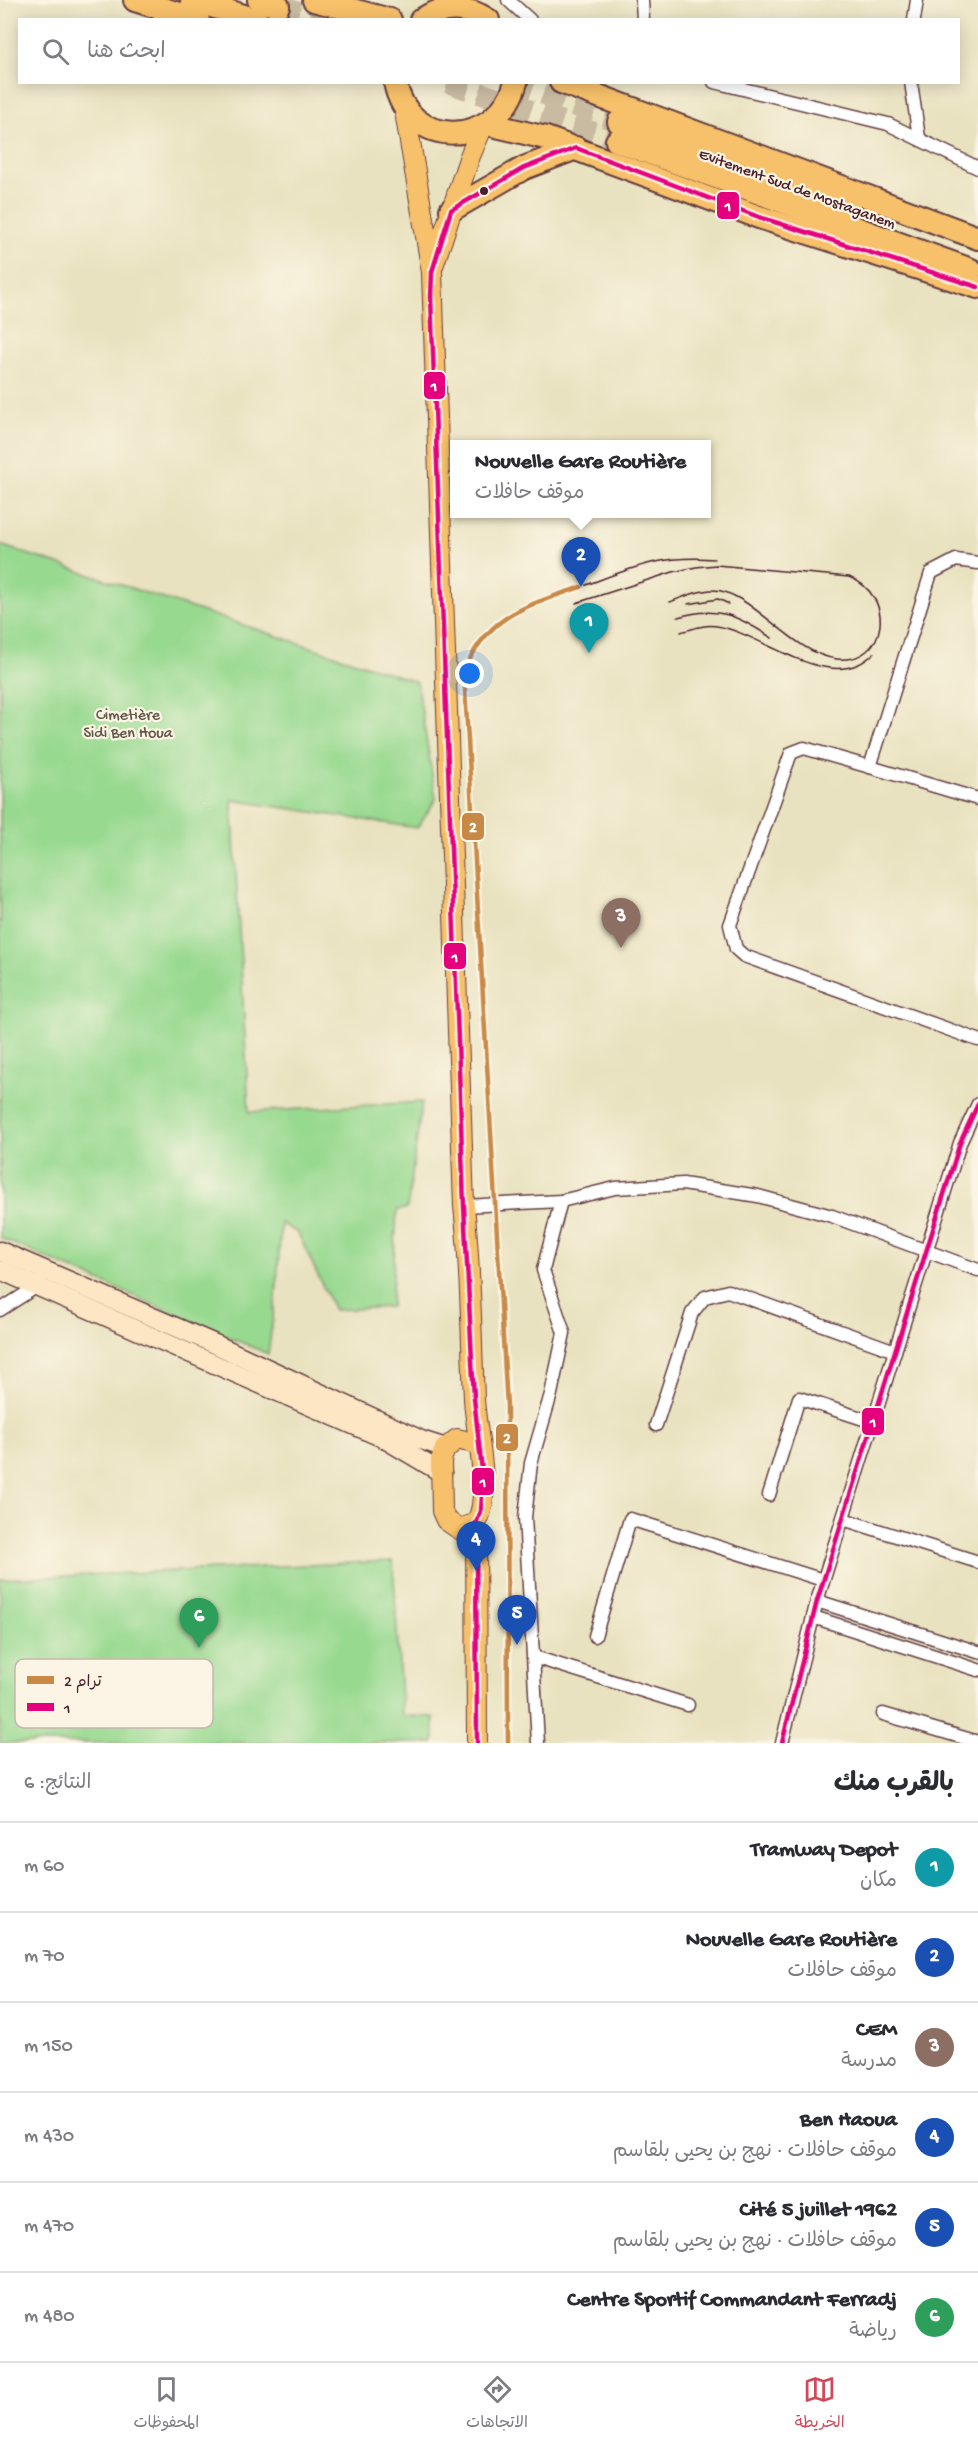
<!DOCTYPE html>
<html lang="ar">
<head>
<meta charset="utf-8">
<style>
  :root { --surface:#fff; --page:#f2f2f3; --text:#2b2b33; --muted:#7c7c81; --line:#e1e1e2; --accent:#d1495b }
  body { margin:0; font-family:"Gochi Hand","Playpen Sans Arabic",sans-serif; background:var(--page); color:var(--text); direction:rtl }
  .you { position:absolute; left:470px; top:674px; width:21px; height:21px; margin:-15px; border:4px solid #fff; border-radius:50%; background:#1a73e8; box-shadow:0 0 0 9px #1a73e833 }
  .badge { display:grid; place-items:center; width:39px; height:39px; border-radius:50%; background:var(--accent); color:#fff; font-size:20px; font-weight:700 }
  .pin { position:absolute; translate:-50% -50px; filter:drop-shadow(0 2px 3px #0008) }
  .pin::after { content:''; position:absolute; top:32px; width:21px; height:18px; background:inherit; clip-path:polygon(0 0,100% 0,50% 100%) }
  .popup { position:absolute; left:450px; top:440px; width:261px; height:78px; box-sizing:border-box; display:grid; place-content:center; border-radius:0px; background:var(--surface); filter:drop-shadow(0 2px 4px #0005); font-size:20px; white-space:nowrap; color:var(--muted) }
  .popup b { font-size:22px; color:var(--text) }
  .popup::after { content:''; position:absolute; left:50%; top:100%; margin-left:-12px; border:12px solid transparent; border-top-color:var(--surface) }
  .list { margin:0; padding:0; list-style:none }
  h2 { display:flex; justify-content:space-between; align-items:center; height:78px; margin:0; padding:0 24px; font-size:26px }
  h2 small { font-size:20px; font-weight:400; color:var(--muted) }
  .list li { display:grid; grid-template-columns:39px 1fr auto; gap:18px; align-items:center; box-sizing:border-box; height:90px; padding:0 24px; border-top:2px solid var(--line) }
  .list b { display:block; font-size:22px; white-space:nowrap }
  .list p { margin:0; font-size:20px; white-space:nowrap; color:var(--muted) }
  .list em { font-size:20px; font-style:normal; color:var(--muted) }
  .icon { flex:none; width:33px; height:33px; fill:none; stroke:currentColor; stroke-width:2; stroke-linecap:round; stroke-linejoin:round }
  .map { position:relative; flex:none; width:978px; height:1743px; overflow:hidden; direction:ltr }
  .search { position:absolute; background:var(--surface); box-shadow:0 3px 15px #0003; left:18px; right:18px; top:18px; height:66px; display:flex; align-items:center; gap:15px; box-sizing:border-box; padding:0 21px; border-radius:0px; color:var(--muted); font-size:22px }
  .sheet { height:618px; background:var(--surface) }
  nav { display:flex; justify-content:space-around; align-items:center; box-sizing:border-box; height:84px; border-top:2px solid var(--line); background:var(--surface); font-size:16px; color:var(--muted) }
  nav a { display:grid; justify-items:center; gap:3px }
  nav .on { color:var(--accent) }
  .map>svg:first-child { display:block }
</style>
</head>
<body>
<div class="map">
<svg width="978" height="1743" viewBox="0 0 978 1743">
  <rect width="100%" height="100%" fill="#fcf5e5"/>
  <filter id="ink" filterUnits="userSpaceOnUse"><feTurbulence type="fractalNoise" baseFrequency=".0167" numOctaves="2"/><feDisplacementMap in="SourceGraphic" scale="12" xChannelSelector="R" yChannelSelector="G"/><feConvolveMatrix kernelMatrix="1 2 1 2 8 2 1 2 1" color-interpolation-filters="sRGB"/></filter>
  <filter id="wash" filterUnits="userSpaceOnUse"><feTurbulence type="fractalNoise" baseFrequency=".008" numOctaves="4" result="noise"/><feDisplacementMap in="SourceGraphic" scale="24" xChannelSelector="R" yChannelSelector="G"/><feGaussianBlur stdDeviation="1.35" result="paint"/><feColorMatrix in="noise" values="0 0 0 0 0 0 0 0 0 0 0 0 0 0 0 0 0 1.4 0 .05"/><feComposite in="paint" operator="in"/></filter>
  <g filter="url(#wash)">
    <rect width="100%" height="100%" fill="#e9e2c0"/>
    <!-- green -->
    <g fill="#98d990" stroke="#717c5e" stroke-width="1.5">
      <path d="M0,545L417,682L436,799L417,828L232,800L249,1112L422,1102L407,1209L397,1210L391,1307L334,1310L298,1233L281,1223L276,1296L268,1354L0,1238Z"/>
      <path d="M393,1561L402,1716L434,1717V1743H0V1579Z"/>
    </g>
  </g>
  <g filter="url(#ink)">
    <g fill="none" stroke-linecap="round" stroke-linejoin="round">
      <!-- highway-tunnel -->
      <g stroke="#c9bba2" stroke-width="22" stroke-dasharray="22 11" stroke-linecap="butt">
        <path d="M278,6L320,20"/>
        <path d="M448,82L617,141"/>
        <path d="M512,82L619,122"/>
      </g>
      <!-- street casing -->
      <g stroke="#623c41" stroke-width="15">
        <g id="street">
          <path d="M508,0L530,20"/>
          <path d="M642,0L643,20"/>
          <path d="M914,20L917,0"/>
          <path d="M714,82L888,124L978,168"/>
          <path d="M911,82L919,138"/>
          <path d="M978,563L956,560L931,573L870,767L804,748L791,753L730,925L736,949L744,956L978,1040"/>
          <path d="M870,767L978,799"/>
          <path d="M464,1206L561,1201L615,1188L683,1184L758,1196L832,1216L978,1270"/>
          <path d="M0,1310L36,1287L40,1281"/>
          <path d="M656,1425L692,1313L705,1297L728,1291L895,1351"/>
          <path d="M769,1495L799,1398L873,1422"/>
          <path d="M843,1519L978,1562"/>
          <path d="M817,1601L978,1652"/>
          <path d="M813,1617L978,1670"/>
          <path d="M595,1636L630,1519L823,1580"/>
          <path d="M534,1657L688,1705"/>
          <path d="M883,1714L978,1742"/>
          <path d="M538,1743L525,1517L531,1463L551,1394L564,1333L543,1270L561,1201"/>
          <path d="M782,1743L817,1601L960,1143L978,1104"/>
        </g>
      </g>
      <!-- secondary casing -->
      <g stroke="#623c41" stroke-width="21">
        <g id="secondary">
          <path d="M0,1251L215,1344L421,1440L446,1448"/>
          <path d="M0,1270L383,1438L442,1473"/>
        </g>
      </g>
      <!-- primary casing -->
      <g stroke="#623c41" stroke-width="22">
        <g id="primary">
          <path d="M404,106L432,272L464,1206C471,1270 471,1333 474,1398C475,1430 493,1496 476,1523L459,1529L446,1520L442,1511L441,1460L445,1449L457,1439L478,1444"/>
          <path d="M433,266L470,156L482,128"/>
          <path d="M476,1523L477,1743"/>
        </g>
      </g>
      <!-- highway casing -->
      <g stroke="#623c41" stroke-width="26">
        <g id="highway">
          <path d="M135,0L198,20"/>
          <path d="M192,0L257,20"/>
          <path d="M259,0L278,6"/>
          <path d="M314,0L390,20"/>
          <path d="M421,20C442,6 467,6 488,20"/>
          <path d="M395,82C408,151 498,148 516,82"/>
          <path d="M561,82L978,238"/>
          <path d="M619,122L849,206"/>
          <path d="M488,124L546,138L759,217L978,287"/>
          <path d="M617,141L971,270"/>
          <path d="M451,210L524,168L576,148"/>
        </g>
      </g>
      <!-- street -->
      <use href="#street" stroke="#fff" stroke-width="12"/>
      <!-- secondary -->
      <use href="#secondary" stroke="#fce6c4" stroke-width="18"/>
      <!-- primary -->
      <use href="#primary" stroke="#f7c06b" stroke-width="20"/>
      <!-- highway -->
      <use href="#highway" stroke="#f7c06b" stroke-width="22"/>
      <!-- tram -->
      <g stroke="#4a1f2b" stroke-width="1.5">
        <path d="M581,587C632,568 658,555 714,559"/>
        <path d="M576,603L673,572L696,567L716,565L849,577C897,596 887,664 837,659C792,655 749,587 710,590C696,591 683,597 670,602"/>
        <path d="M688,604L718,599L729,604"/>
        <path d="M678,617C718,605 738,616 772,638"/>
        <path d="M681,632C692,629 704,624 717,626C765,634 832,697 874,653"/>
      </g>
      <!-- bus-1 casing -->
      <g stroke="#fcf5e5" stroke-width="9">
        <g id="bus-1">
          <path d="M477,1743L476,1523L481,1511L483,1480L474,1398L464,1206L431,297L432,272L451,210L524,168L576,148L759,217L978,287"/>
          <path d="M782,1743L817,1601L960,1143L978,1104"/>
        </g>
      </g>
      <!-- bus-1 -->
      <use href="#bus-1" stroke="#e5007d" stroke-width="4.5"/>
      <!-- tram-1 casing -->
      <g stroke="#fcf5e5" stroke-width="9">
        <path id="tram-1" d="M508,1743L507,1406L464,672C487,614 527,606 581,587"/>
      </g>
      <!-- tram-1 -->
      <use href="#tram-1" stroke="#c98946" stroke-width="4.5"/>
    </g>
  </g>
  <!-- markers -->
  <circle fill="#4a1f2b" stroke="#fcf5e5" stroke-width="2" cx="484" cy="191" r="5"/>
  <g text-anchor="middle" stroke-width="4.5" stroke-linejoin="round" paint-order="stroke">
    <!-- street labels -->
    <g font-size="16" fill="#4a1f2b" stroke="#fcf5e5">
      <text transform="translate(798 187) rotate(20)" y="6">Evitement Sud de Mostaganem</text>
    </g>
    <!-- park labels -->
    <g font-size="16" fill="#615749" stroke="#fcf5e5">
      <text x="128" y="719">Cimetière<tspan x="128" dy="18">Sidi Ben Houa</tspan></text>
    </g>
  </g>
  <!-- legend -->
  <rect x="15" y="1659" width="198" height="69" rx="9" fill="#fcf5e5" stroke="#c7b5ad" stroke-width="1.5"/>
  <rect x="27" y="1676" width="27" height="8" fill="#c98946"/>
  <rect x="27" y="1703" width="27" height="8" fill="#e5007d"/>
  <g font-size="16" fill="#4a1f2b">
    <text x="64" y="1686">ترام 2</text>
    <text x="64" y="1713">1</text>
  </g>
  <g stroke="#fcf5e5" stroke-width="2">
    <rect x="716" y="191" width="24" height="29" rx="6" fill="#e5007d"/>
    <rect x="423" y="371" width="23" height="29" rx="6" fill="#e5007d"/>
    <rect x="461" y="812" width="24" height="29" rx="6" fill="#c98946"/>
    <rect x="443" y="942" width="24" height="28" rx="6" fill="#e5007d"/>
    <rect x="861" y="1407" width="24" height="29" rx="6" fill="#e5007d"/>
    <rect x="495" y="1423" width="24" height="29" rx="6" fill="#c98946"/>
    <rect x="471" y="1467" width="24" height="29" rx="6" fill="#e5007d"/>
  </g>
  <g font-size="16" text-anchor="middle" font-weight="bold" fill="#fff">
    <text x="728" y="211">1</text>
    <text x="434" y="391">1</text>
    <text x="473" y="832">2</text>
    <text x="455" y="962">1</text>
    <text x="873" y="1427">1</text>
    <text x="507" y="1443">2</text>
    <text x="483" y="1487">1</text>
  </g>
</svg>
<div class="you"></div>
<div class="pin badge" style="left:589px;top:653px;background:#0f9aa8">1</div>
<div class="pin badge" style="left:581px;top:587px;background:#1a4fb4">2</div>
<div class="popup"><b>Nouvelle Gare Routière</b>موقف حافلات</div>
<div class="pin badge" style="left:621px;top:948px;background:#8d6e63">3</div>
<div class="pin badge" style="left:476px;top:1571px;background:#1a4fb4">4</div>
<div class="pin badge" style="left:517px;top:1645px;background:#1a4fb4">5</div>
<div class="pin badge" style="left:199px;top:1648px;background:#2e9e5b">6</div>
<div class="search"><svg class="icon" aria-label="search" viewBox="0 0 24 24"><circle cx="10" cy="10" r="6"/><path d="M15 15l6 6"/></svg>ابحث هنا</div>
</div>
<section class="sheet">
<h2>بالقرب منك<small>النتائج: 6</small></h2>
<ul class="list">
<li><span class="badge" style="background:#0f9aa8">1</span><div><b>Tramway Depot</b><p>مكان</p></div><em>60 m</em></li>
<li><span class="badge" style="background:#1a4fb4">2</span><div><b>Nouvelle Gare Routière</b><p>موقف حافلات</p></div><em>70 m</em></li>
<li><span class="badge" style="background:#8d6e63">3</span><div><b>CEM</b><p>مدرسة</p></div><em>150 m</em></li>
<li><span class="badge" style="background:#1a4fb4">4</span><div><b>Ben Haoua</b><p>موقف حافلات · نهج بن يحيى بلقاسم</p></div><em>430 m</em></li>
<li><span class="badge" style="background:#1a4fb4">5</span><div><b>Cité 5 juillet 1962</b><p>موقف حافلات · نهج بن يحيى بلقاسم</p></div><em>470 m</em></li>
<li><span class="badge" style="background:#2e9e5b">6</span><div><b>Centre Sportif Commandant Ferradj</b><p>رياضة</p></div><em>480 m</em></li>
</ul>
</section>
<nav>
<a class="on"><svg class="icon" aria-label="map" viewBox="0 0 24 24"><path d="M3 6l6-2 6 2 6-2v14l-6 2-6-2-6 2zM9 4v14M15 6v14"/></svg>الخريطة</a>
<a><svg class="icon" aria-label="directions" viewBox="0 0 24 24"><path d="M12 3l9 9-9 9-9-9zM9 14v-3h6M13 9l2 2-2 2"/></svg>الاتجاهات</a>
<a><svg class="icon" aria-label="saved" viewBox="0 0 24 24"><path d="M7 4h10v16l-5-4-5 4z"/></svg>المحفوظات</a>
</nav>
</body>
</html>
